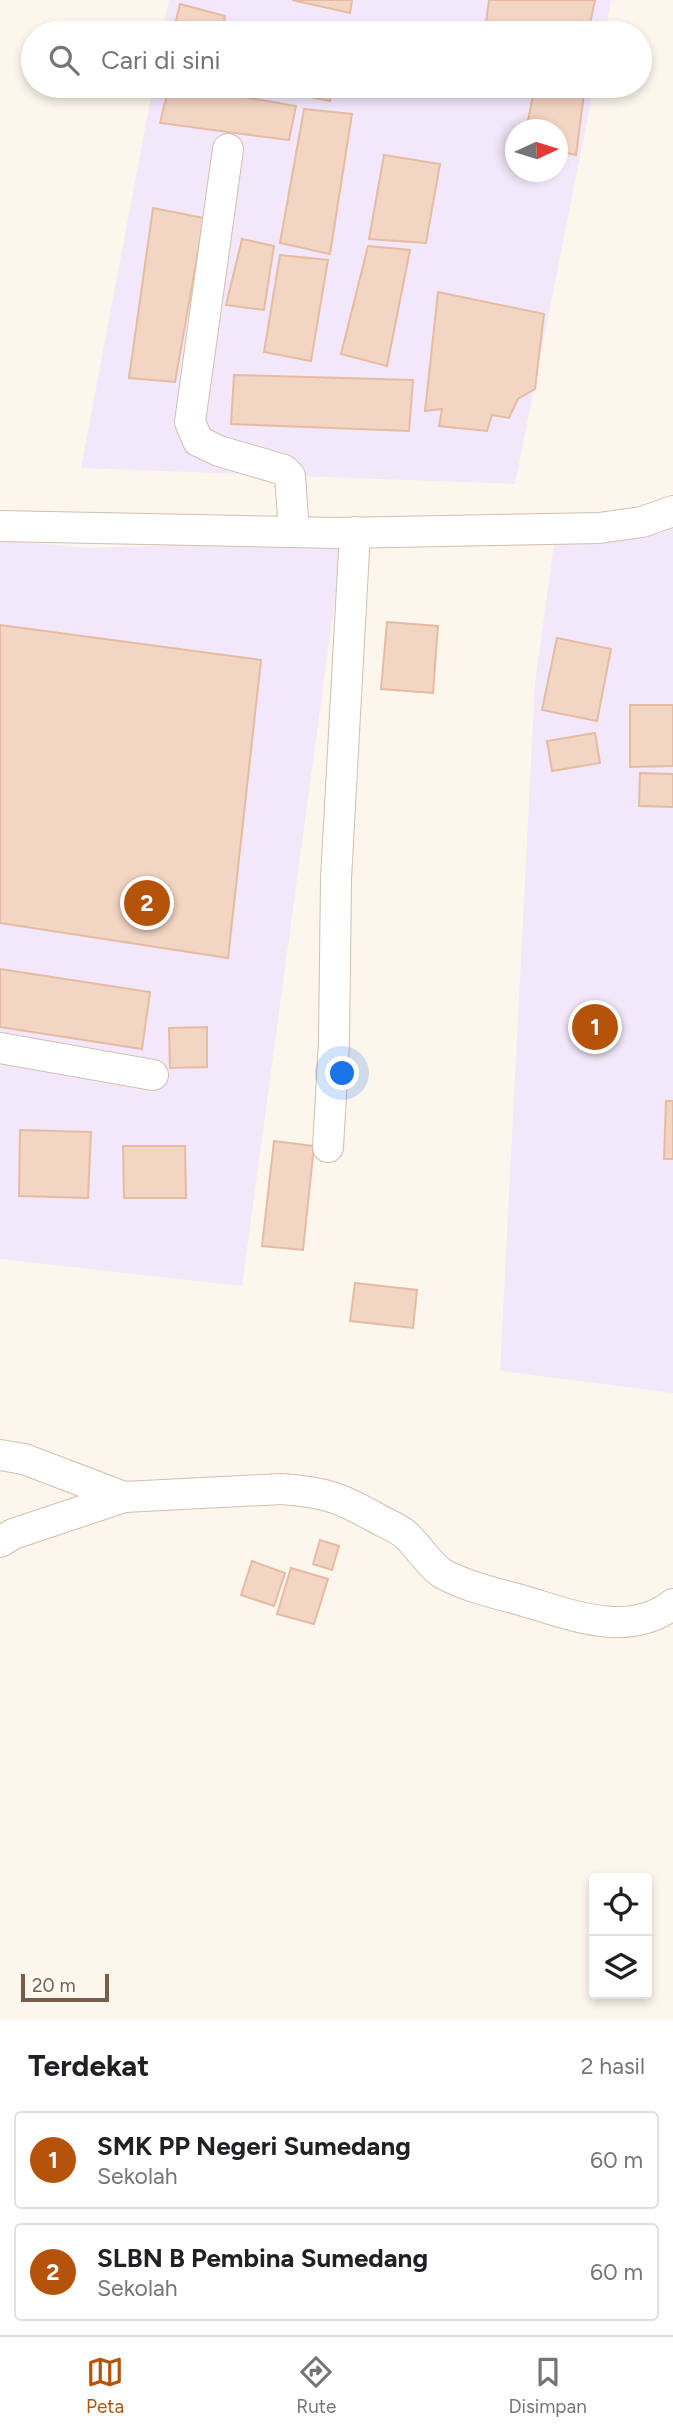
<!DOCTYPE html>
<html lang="id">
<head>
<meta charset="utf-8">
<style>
  :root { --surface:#fff; --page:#f2f2f2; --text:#202124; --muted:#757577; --line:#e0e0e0; --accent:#b45309 }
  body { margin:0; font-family:Figtree,sans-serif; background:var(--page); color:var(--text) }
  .controls { position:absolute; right:21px; bottom:21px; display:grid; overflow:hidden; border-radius:7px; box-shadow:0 4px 10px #0003 }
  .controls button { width:63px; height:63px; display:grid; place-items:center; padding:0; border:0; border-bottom:2px solid var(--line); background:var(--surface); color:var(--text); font:35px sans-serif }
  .compass { position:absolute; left:505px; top:119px; width:63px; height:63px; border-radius:50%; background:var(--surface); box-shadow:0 4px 10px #0003; rotate:86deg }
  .scale { position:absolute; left:21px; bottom:18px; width:88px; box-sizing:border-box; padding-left:7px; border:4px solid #7a5c4d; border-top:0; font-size:19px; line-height:24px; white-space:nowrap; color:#7a5c4d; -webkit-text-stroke:5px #fffaf3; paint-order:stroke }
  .you { position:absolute; left:343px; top:1074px; width:24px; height:24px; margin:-18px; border:5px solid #fff; border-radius:50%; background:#1a73e8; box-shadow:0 0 0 10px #1a73e833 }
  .badge { display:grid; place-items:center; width:46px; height:46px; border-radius:50%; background:var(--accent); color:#fff; font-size:23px; font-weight:700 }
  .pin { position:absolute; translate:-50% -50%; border:4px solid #fff; box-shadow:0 2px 7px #0006 }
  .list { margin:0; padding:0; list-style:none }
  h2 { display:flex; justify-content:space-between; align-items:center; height:91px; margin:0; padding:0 28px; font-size:30px }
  h2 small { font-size:23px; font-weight:400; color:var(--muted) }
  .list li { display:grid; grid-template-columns:46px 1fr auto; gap:21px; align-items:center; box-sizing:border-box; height:98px; margin:0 14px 14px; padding:0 14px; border:2px solid var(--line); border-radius:7px }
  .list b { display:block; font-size:26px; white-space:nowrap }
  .list p { margin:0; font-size:23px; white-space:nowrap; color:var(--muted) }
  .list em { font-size:23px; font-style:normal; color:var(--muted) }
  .icon { flex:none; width:38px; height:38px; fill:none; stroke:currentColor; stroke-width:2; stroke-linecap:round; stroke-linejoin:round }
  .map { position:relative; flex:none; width:673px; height:2020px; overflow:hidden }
  .search { position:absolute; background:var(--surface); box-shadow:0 4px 10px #0003; left:21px; right:21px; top:21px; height:77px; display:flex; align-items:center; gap:18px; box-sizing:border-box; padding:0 24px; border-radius:38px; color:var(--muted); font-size:26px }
  .sheet { height:315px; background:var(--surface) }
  nav { display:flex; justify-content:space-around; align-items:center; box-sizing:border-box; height:98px; border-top:2px solid var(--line); background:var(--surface); font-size:19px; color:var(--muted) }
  nav a { display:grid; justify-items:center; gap:4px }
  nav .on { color:var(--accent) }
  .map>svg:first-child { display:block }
</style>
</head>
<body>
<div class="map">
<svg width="673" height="2020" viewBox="0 0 673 2020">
  <rect width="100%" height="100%" fill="#fdf6ec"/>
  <!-- education -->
  <g fill="#f3e8fa" fill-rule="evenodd">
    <path d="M169,0H611L605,33H162Z"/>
    <path d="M153,86H594L515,484L81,468ZM516,130H558V172H516Z"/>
    <path d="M673,523V1393L500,1371L535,683L555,537Z"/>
    <path d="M0,540L89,548L343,540L242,1286L0,1259Z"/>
  </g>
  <!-- building -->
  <g fill="#f3d5c3" stroke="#e6bba3" stroke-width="2">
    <path d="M292,0H352L350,13Z"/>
    <path d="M489,0H595L588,33H568L486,23Z"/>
    <path d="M180,4L225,16L222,33H173Z"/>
    <path d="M245,25L292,33H243Z"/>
    <path d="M169,86H181L296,106L289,140L160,123Z"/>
    <path d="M259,86H333L330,101Z"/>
    <path d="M535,86H585L576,155L558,151V130H526Z"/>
    <path d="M304,109L352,114L330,254L280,243Z"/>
    <path d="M384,155L440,164L426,243L369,239Z"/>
    <path d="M153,208L204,218L175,382L129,378Z"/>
    <path d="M242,239L274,246L264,310L226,305Z"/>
    <path d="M368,246L410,250L387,366L341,354Z"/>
    <path d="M280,255L328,260L311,361L264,352Z"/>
    <path d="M438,292L544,314L535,389L518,399L509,418L492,415L487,431L439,426L442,409L425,411Z"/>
    <path d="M234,375L413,380L409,431L231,424Z"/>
    <path d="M387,622L438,626L433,693L381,689Z"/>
    <path d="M0,625L261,660L228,958L0,923Z"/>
    <path d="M557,638L611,649L597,721L542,710Z"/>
    <path d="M630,705H673V766L630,767Z"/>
    <path d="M595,733L600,763L552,771L547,741Z"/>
    <path d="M640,773L673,774V807L639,806Z"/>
    <path d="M0,969L150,992L142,1049L0,1027Z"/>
    <path d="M207,1027V1067L170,1068L169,1028Z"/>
    <path d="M666,1101H673V1159H664Z"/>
    <path d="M20,1130L91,1132L88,1198L19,1196Z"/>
    <path d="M274,1141L314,1146L303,1250L262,1246Z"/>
    <path d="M123,1146H185L186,1198H124Z"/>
    <path d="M355,1283L417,1290L413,1328L350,1321Z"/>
    <path d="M320,1540L339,1546L332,1570L313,1564Z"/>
    <path d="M252,1561L285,1573L274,1606L241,1595Z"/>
    <path d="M291,1568L328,1579L314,1624L277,1614Z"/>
  </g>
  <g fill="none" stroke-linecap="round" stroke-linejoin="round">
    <!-- minor casing -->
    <g stroke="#d1beb0" stroke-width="32">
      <g id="minor">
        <path d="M228,149L190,422L198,441L219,451L284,470L290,476L294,532"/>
        <path d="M0,526L338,533L599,528L642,522L673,511"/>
        <path d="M0,1048L153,1075"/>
        <path d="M328,1147L334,1042L336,879L355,532"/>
        <path d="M0,1455L24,1459L124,1497"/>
        <path d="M0,1542L13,1534L124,1497L282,1489C325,1492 341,1498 378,1519C387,1524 398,1528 406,1535C418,1546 429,1565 443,1574C468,1587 498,1594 524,1601C572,1615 629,1639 673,1604"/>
      </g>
    </g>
    <!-- minor -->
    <use href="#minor" stroke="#fff" stroke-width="30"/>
  </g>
</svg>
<div class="controls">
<button><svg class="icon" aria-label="locate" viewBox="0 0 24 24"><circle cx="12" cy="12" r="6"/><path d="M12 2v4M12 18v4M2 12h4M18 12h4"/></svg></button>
<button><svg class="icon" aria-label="layers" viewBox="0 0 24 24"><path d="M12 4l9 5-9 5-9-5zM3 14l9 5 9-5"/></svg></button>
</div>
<svg class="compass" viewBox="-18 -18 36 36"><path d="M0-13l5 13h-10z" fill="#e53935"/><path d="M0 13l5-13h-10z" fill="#757577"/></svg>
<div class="scale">20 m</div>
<div class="you"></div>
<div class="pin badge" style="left:595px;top:1027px">1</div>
<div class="pin badge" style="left:147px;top:903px">2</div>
<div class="search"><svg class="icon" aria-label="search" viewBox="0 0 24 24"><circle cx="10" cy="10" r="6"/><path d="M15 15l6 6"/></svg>Cari di sini</div>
</div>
<section class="sheet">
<h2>Terdekat<small>2 hasil</small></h2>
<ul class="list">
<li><span class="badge">1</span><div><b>SMK PP Negeri Sumedang</b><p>Sekolah</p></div><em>60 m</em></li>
<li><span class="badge">2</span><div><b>SLBN B Pembina Sumedang</b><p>Sekolah</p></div><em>60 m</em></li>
</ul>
</section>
<nav>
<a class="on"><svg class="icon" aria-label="map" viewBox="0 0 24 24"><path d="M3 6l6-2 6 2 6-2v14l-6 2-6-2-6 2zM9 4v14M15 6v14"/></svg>Peta</a>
<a><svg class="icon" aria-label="directions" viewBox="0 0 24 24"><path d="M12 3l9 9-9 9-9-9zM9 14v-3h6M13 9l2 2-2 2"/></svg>Rute</a>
<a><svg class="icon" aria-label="saved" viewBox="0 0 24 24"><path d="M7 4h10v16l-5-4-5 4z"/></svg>Disimpan</a>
</nav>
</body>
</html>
